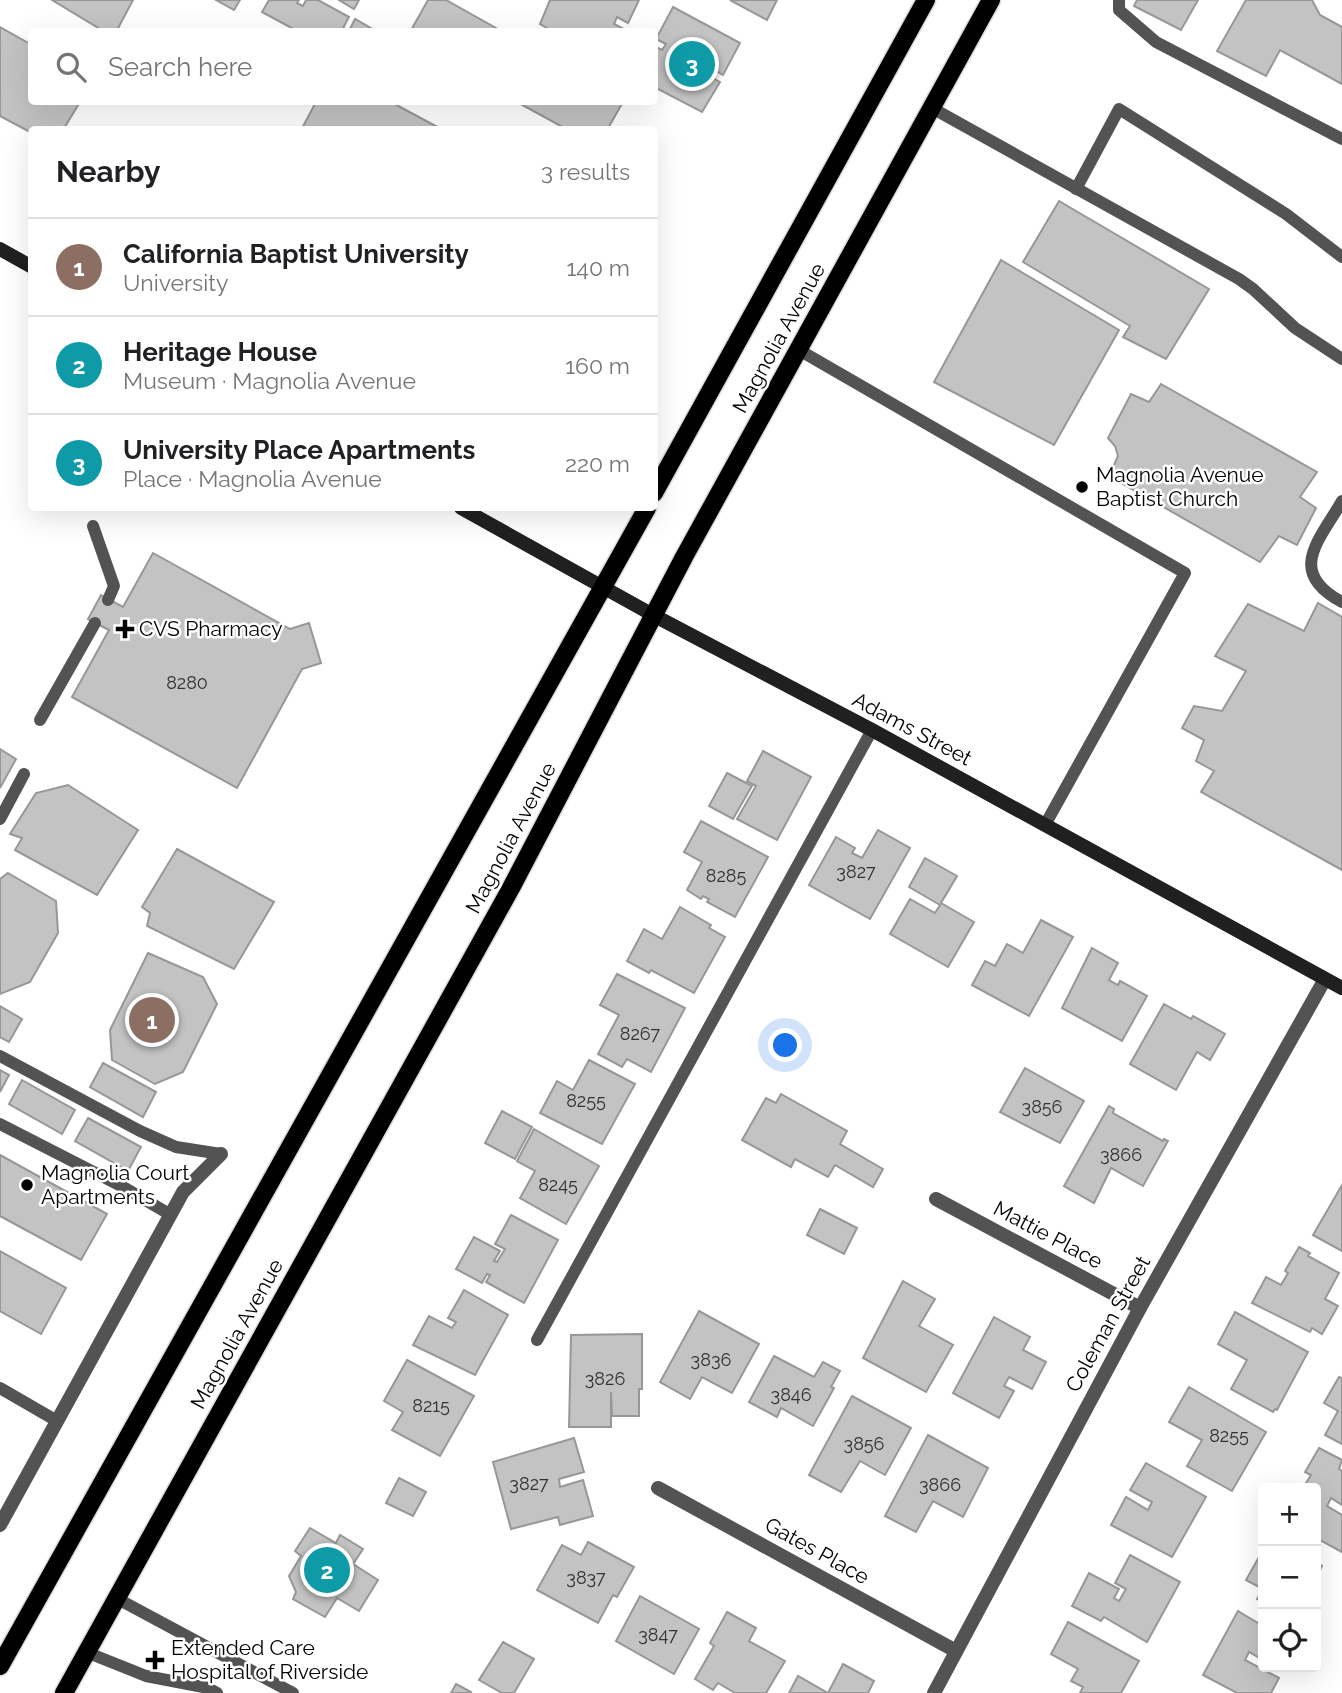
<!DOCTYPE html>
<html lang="en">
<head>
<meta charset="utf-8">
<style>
  :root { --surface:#fff; --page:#f6f6f6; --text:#202124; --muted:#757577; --line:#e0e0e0; --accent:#000 }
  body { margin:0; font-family:Raleway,sans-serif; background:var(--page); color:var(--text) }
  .controls { position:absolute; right:21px; bottom:21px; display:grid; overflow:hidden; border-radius:7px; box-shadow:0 7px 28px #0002 }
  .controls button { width:63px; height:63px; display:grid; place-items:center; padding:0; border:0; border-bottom:2px solid var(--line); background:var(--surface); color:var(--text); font:35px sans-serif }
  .you { position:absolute; left:786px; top:1046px; width:24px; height:24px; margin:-18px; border:5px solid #fff; border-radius:50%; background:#1a73e8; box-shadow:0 0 0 10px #1a73e833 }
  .badge { display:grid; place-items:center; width:46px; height:46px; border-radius:50%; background:var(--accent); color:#fff; font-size:23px; font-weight:700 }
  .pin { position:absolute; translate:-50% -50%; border:4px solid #fff; box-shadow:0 2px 7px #0006 }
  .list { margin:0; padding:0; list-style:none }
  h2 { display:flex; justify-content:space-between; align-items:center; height:91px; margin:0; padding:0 28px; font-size:30px }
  h2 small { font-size:23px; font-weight:400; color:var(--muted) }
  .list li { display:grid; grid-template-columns:46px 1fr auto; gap:21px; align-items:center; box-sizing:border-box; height:98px; padding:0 28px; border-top:2px solid var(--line) }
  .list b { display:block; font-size:26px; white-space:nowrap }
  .list p { margin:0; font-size:23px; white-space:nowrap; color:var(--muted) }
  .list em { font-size:23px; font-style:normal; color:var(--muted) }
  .icon { flex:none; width:38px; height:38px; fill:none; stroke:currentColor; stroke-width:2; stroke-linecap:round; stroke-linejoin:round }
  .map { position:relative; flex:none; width:1342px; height:1693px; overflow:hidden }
  .search { position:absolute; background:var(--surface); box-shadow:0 7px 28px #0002; left:28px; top:28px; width:630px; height:77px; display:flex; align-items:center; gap:18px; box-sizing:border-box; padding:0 24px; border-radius:7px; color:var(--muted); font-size:26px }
  .panel { position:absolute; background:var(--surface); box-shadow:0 7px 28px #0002; left:28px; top:126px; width:630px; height:385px; border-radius:7px }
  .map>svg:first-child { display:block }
</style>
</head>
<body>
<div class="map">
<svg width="1342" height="1693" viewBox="0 0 1342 1693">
  <rect width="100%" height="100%" fill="#fff"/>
  <!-- building -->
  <g fill="#c3c3c3" stroke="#979797" stroke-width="2">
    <path d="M52,0H133L116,32H105Z"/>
    <path d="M216,0H240L234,10Z"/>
    <path d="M269,0H299L297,3L303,6L306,0H318L349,17L343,28L349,31L355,19L376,31L299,32L262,12Z"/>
    <path d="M339,0H359L354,9Z"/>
    <path d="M428,0H446L503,32H410Z"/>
    <path d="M550,0H639L628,23L617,17L614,24L624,29L623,32H554L540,24Z"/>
    <path d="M730,0H777L767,20Z"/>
    <path d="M1137,0H1198L1181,30L1134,6Z"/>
    <path d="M1246,0H1312L1320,15L1342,27V84L1280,50L1266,76L1217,51Z"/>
    <path d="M673,7L740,43L723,75L714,70L711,77L720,82L702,112L654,87V46L662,50L666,44L656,39Z"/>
    <path d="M0,27L32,45V102H80L63,130H32V133L0,116Z"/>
    <path d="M316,102H391L443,130H301Z"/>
    <path d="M517,102H623L607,130H568Z"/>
    <path d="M1059,201L1209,289L1166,359L1123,337L1130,326L1023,262Z"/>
    <path d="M1001,260L1119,330L1054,445L934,382Z"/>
    <path d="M1161,384L1317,472L1300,497L1316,508L1297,545L1279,536L1260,562L1109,476L1118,456L1115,446L1108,438L1131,394L1149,402Z"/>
    <path d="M153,553L290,629L309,623L321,663L302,669L237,788L72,697L109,630L88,619L101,595L123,607Z"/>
    <path d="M1318,603L1342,617V870L1201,792L1214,771L1196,761L1204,740L1182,728L1194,706L1222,711L1246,671L1215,656L1248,604L1304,631Z"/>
    <path d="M0,749L16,759L0,788Z"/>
    <path d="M763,751L811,777L777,840L737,819L756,786L747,781Z"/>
    <path d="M727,773L752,786L733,819L709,806Z"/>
    <path d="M68,785L138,830L97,895L15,850L22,838L10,834L36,793Z"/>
    <path d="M701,821L768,857L735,917L707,902L709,899L703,896L701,899L687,890L702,862L684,852Z"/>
    <path d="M878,830L910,848L870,919L809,885L836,837L855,848L852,853L862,858Z"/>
    <path d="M177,849L274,902L234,969L147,926L150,913L142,907Z"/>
    <path d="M925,858L957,876L941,903L974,922L948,967L890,934L910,899L935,913L940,905L909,887Z"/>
    <path d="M8,873L56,901L58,933L30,982L0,994V879Z"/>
    <path d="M680,907L711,925L709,928L725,937L694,993L651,970L649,973L627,961L644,929L662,939Z"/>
    <path d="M1041,920L1073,937L1029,1016L972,985L985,961L995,966L1007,944L1023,953Z"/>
    <path d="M1092,948L1118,963L1109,980L1118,985L1120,981L1147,996L1122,1041L1062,1008Z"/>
    <path d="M148,953L203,977L217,1004L183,1072L155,1084L112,1060L110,1030Z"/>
    <path d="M617,974L685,1008L651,1072L627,1059L622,1067L598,1054L619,1015L600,1005Z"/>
    <path d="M1164,1004L1191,1019L1193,1016L1225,1034L1210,1060L1197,1052L1176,1090L1130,1064Z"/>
    <path d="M0,1006L22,1019L9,1042L0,1037Z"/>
    <path d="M589,1060L635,1084L602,1144L540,1113L557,1081L573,1090Z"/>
    <path d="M103,1063L156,1092L143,1117L90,1087Z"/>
    <path d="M1025,1068L1084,1101L1060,1143L1000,1112Z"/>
    <path d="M0,1070L9,1075L0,1092Z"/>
    <path d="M22,1080L75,1110L62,1134L9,1104Z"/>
    <path d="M781,1094L847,1131L840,1144L883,1169L873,1187L835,1165L828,1177L795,1159L791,1167L742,1140L766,1098L776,1103Z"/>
    <path d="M1109,1106L1114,1109L1113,1113L1163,1141L1164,1139L1168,1141L1143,1186L1111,1168L1094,1203L1064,1186Z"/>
    <path d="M502,1111L532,1127L515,1159L485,1143Z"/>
    <path d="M88,1118L141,1147L128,1171L75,1141Z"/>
    <path d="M534,1129L599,1166L566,1224L520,1198L535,1171L517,1161Z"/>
    <path d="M0,1155L107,1214L81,1260L0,1216Z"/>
    <path d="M1342,1185V1251L1313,1235Z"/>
    <path d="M820,1209L857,1228L844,1254L807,1235Z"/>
    <path d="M511,1215L558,1240L524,1303L486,1282L490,1275L487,1274L482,1283L456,1269L474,1237L500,1251L494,1261L497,1262L505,1249L495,1244Z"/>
    <path d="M1299,1247L1310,1253L1308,1256L1339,1273L1325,1299L1338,1306L1322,1334L1312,1328L1310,1332L1252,1303L1266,1277L1281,1285L1288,1273L1285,1271Z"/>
    <path d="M0,1251L66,1288L41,1334L0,1311Z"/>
    <path d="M903,1281L935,1299L919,1326L953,1345L926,1392L863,1358Z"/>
    <path d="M464,1290L508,1315L475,1375L413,1345L429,1316L452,1328L456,1322L448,1318Z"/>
    <path d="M699,1311L759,1344L732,1393L702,1377L690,1399L660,1382Z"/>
    <path d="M1235,1312L1308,1352L1277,1410L1275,1409L1273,1412L1231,1389L1247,1360L1218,1344Z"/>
    <path d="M994,1317L1030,1337L1023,1350L1046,1362L1032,1389L1009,1377L1004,1386L1014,1391L999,1418L953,1393Z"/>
    <path d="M642,1334V1389H639V1416H612L611,1392V1427H569L571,1335Z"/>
    <path d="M774,1356L814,1377L823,1362L840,1371L831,1387L834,1388L813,1426L781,1408L777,1417L749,1402Z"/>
    <path d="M407,1360L474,1396L440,1456L392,1430L403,1412L384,1401Z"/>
    <path d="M1339,1377L1342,1378V1444L1325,1435L1338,1411L1324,1403Z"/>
    <path d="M1189,1387L1266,1432L1232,1491L1187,1466L1202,1440L1169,1422Z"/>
    <path d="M852,1396L911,1428L885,1475L860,1461L841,1492L809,1475Z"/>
    <path d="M928,1435L988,1468L963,1517L933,1501L916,1532L885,1516Z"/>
    <path d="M574,1438L584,1472L559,1479L560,1487L583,1480L593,1516L560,1525L558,1517L511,1529L493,1462Z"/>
    <path d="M1319,1448L1342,1460L1339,1469L1342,1471V1505L1331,1498L1327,1506L1342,1515V1552L1316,1538V1488H1303L1311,1475L1305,1472Z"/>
    <path d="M1146,1463L1206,1497L1172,1557L1111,1525L1126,1497L1148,1510L1152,1502L1130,1490Z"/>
    <path d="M399,1478L426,1492L413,1516L386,1503Z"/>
    <path d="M310,1528L336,1543L340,1535L363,1549L353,1564L378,1580L359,1611L337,1598L325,1617L293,1599L296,1592L289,1576L301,1556L295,1551Z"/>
    <path d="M588,1542L634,1567L617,1597L613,1595L598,1623L537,1590L562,1545L581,1555Z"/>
    <path d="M1130,1555L1180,1582L1147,1642L1104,1617L1101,1621L1072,1606L1089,1573L1119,1589L1114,1598L1119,1601L1126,1589L1115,1583Z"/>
    <path d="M1259,1557L1263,1560V1602L1257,1599L1263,1589L1246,1580Z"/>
    <path d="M1316,1563L1322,1566L1316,1578Z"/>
    <path d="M640,1596L699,1629L674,1674L616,1641Z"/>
    <path d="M1238,1611L1263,1626V1660L1249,1652L1245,1660L1279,1678L1271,1693H1237L1203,1675Z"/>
    <path d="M727,1612L756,1628L749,1641L785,1661L766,1693H735L718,1683L713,1690L695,1679L714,1646L710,1643Z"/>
    <path d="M1068,1622L1139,1661L1121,1693H1080L1083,1687L1071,1681L1078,1669L1051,1654Z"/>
    <path d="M503,1642L534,1659L514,1693H502L479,1680Z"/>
    <path d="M843,1664L874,1681L868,1693H789L798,1676L828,1693Z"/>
    <path d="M456,1684L471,1692L470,1693H451Z"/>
  </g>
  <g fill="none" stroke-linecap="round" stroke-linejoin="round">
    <!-- primary casing -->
    <g stroke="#dbdbdb" stroke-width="21">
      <g id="primary">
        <path d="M654,493L926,0"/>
        <path d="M0,1666L647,508"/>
        <path d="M64,1693L511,888L684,557L991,0"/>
      </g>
    </g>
    <!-- service -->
    <g stroke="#535353" stroke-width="12">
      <path d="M1119,0V10L1156,42L1342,139"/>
      <path d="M932,108L1239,279L1253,289L1295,328L1342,359"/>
      <path d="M1076,189L1119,109L1286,214L1342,257"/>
      <path d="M799,350L1185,573L1045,825"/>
      <path d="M1342,501C1319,541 1286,572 1342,602"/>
      <path d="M93,526L114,586L108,600"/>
      <path d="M40,720L95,623"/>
      <path d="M0,819L24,774"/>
      <path d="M0,1056L140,1131L176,1147L221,1154"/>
      <path d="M0,1124L123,1187L171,1215"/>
      <path d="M537,1340L872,730"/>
      <path d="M0,1388L57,1421"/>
      <path d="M116,1598L293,1693"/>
      <path d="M86,1652L146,1676L208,1688L217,1693"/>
    </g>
    <!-- minor -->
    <g stroke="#535353" stroke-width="14">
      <path d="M936,1199L1140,1308"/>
      <path d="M658,1488L956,1651"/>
      <path d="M0,1525L183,1192L221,1154"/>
      <path d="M934,1693L1140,1308L1325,979"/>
    </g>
    <!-- secondary -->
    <g stroke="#202020" stroke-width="14">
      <path d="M0,249L32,267"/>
      <path d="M461,508L653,615L872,730L1342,988"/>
    </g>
    <!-- primary -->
    <use href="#primary" stroke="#000" stroke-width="18"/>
  </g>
  <!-- markers -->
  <g fill="#000" stroke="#fff" stroke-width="2.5">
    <circle cx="1082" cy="487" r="7"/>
    <path d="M121.5 618.5h7v7h7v7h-7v7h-7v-7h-7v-7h7z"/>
    <circle cx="27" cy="1185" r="7"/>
    <path d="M151.5 1649.5h7v7h7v7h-7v7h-7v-7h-7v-7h7z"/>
  </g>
  <g text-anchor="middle" stroke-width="5" stroke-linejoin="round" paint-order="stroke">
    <!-- number labels -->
    <g font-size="18" fill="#313131">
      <text x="187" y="689">8280</text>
      <text x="856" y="878">3827</text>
      <text x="726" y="882">8285</text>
      <text x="640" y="1040">8267</text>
      <text x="586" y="1107">8255</text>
      <text x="1042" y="1113">3856</text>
      <text x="1121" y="1161">3866</text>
      <text x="558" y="1191">8245</text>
      <text x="711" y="1366">3836</text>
      <text x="605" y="1385">3826</text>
      <text x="791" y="1401">3846</text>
      <text x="431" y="1412">8215</text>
      <text x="1229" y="1442">8255</text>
      <text x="864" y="1450">3856</text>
      <text x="529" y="1490">3827</text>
      <text x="940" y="1491">3866</text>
      <text x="586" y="1584">3837</text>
      <text x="658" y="1641">3847</text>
    </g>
    <!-- street labels -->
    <g font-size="21" fill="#000" stroke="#fff">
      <text transform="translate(779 338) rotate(-61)" y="7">Magnolia Avenue</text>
      <text transform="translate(912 729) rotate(28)" y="7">Adams Street</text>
      <text transform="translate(511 838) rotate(-62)" y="7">Magnolia Avenue</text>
      <text transform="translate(1048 1235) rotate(28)" y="7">Mattie Place</text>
      <text transform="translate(1108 1324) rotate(-61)" y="7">Coleman Street</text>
      <text transform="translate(237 1334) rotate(-61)" y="7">Magnolia Avenue</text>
      <text transform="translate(817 1551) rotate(29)" y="7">Gates Place</text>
    </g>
    <!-- poi labels -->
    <g font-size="21" fill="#000" stroke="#fff" text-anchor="start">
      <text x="1096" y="482">Magnolia Avenue<tspan x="1096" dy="24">Baptist Church</tspan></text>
      <text x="139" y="636">CVS Pharmacy</text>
      <text x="41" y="1180">Magnolia Court<tspan x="41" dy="24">Apartments</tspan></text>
      <text x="171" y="1655">Extended Care<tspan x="171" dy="24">Hospital of Riverside</tspan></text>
    </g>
  </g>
</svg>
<div class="controls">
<button>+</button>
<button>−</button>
<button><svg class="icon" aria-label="locate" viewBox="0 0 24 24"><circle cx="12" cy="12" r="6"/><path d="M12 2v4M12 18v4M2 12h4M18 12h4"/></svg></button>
</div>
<div class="you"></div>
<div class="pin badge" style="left:152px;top:1020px;background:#8d6e63">1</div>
<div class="pin badge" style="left:327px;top:1570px;background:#0f9aa8">2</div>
<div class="pin badge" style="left:692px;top:64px;background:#0f9aa8">3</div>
<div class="search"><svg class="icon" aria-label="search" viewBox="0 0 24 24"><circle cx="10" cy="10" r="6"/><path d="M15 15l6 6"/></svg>Search here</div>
<section class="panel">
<h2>Nearby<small>3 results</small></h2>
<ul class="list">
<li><span class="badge" style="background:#8d6e63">1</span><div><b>California Baptist University</b><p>University</p></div><em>140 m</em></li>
<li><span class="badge" style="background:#0f9aa8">2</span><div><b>Heritage House</b><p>Museum · Magnolia Avenue</p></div><em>160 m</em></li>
<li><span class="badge" style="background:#0f9aa8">3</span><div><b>University Place Apartments</b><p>Place · Magnolia Avenue</p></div><em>220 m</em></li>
</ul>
</section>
</div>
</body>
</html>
